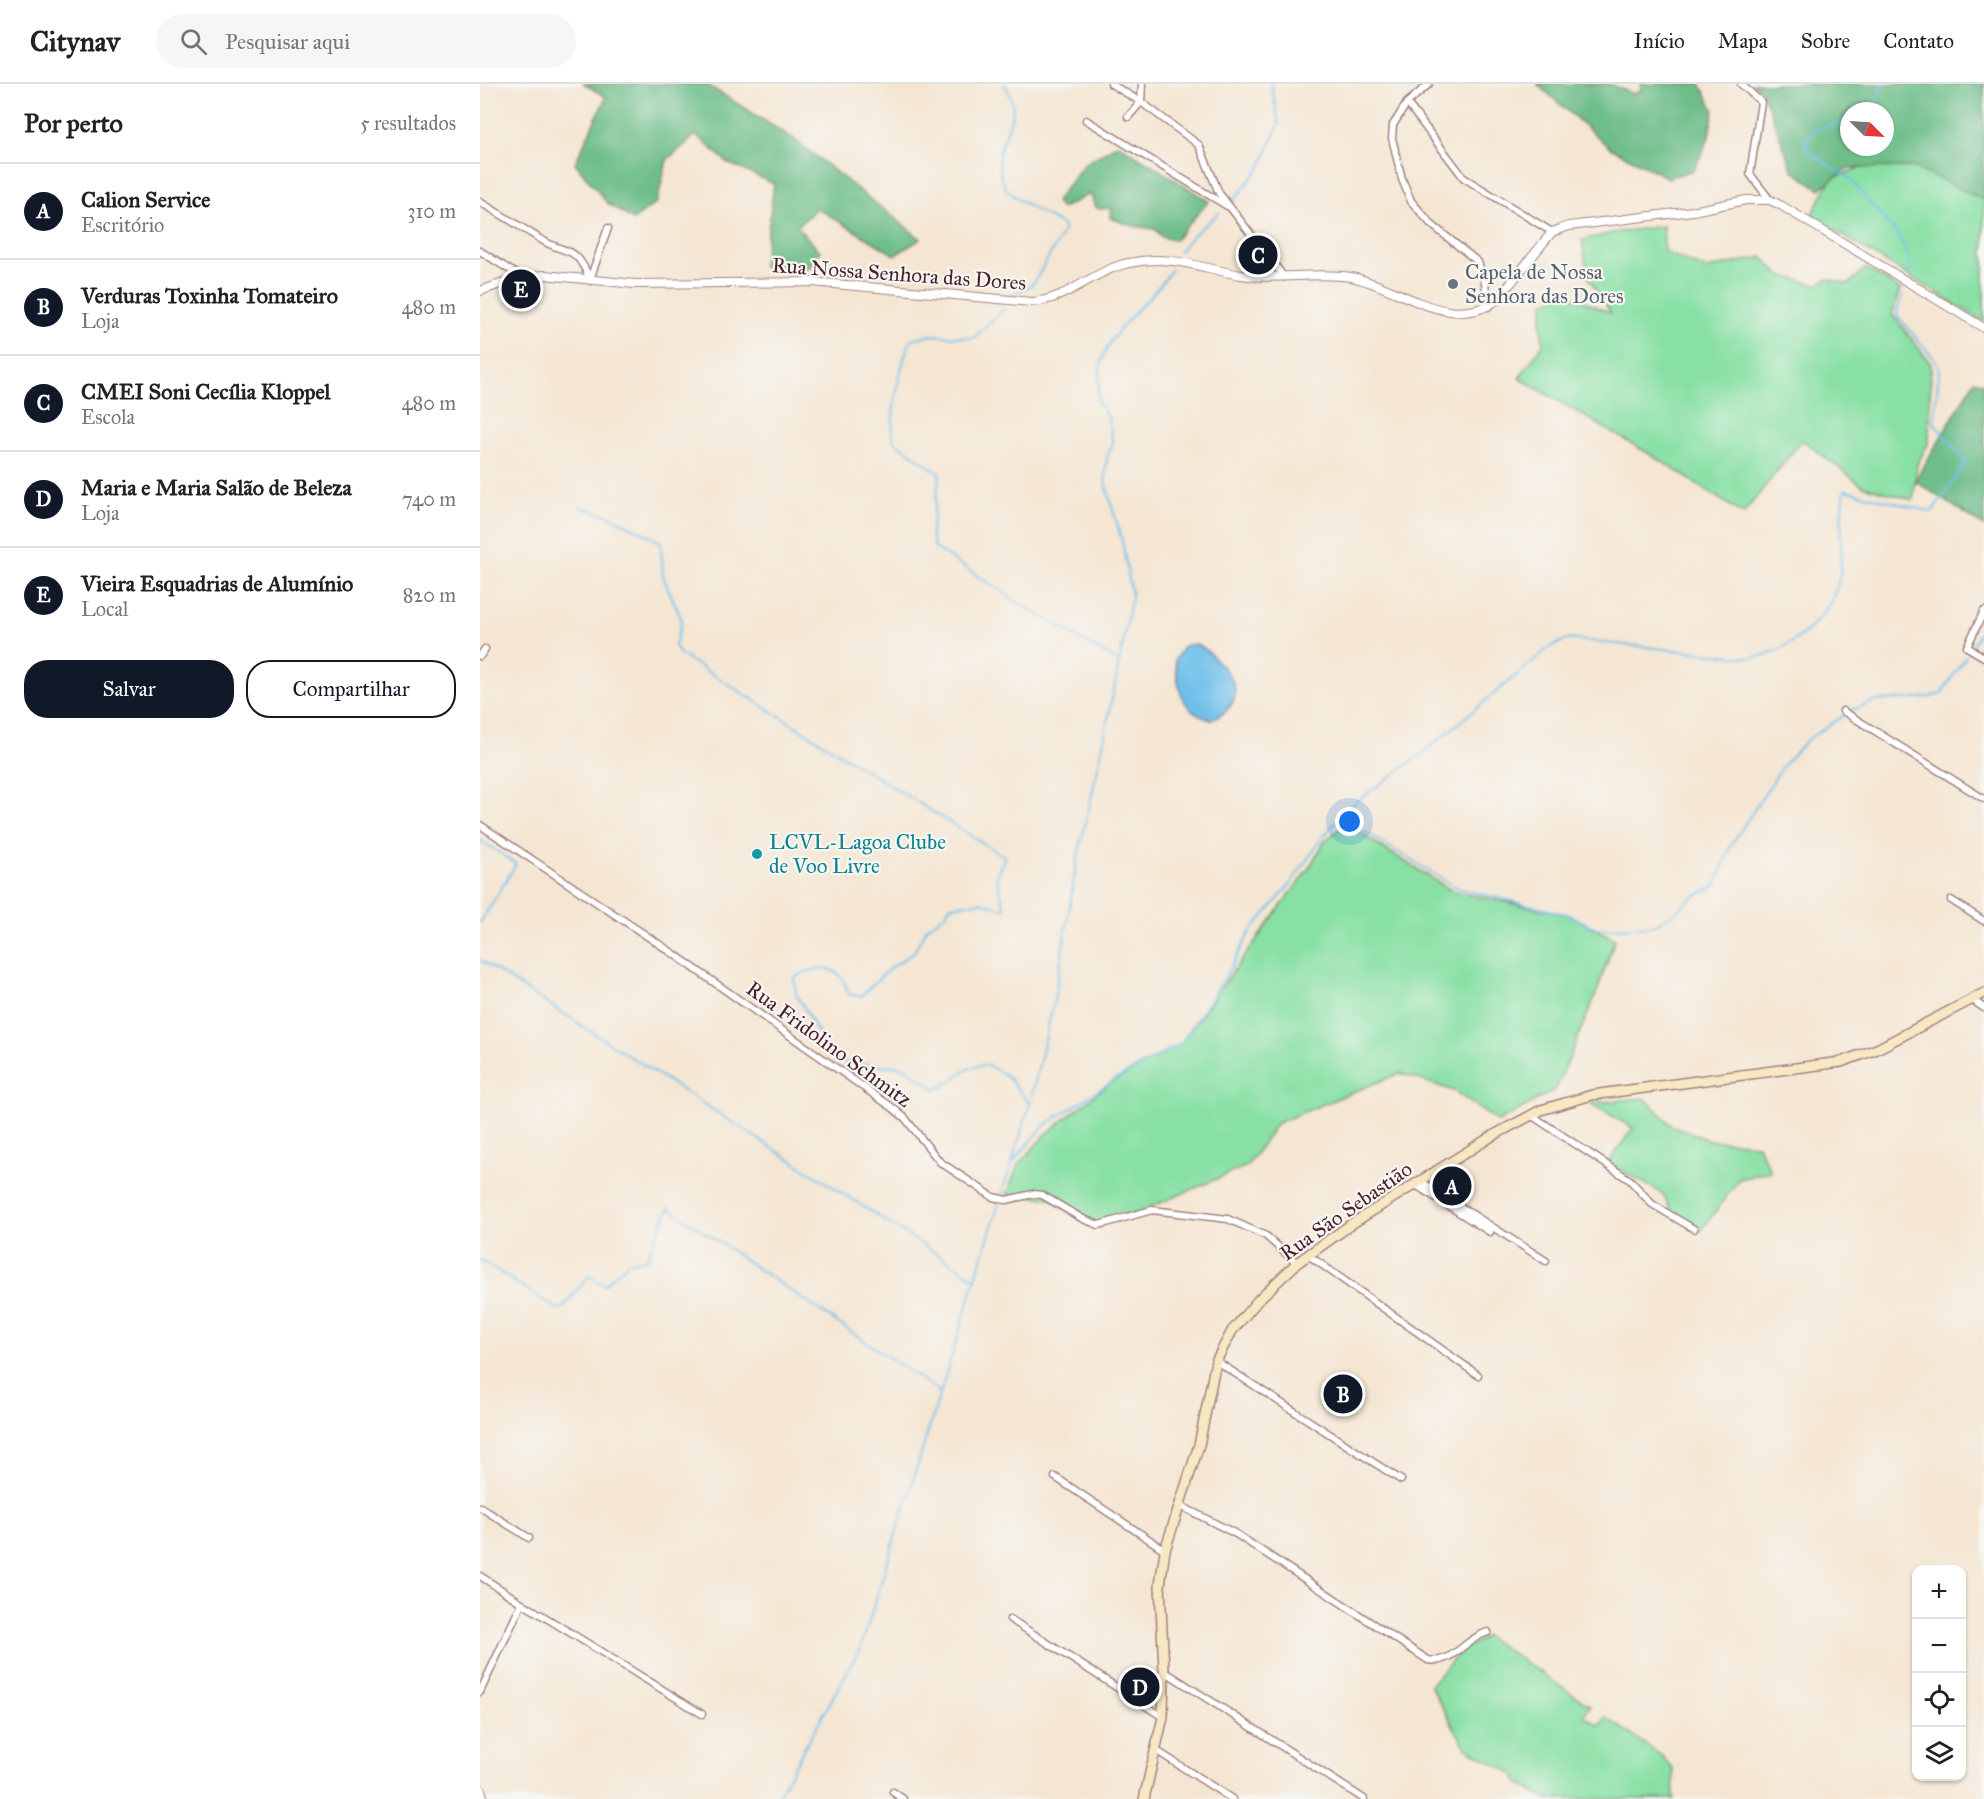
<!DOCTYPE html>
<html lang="pt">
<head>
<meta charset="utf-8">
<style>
  :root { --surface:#fff; --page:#f6f6f6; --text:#222; --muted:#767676; --line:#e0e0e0; --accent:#111827 }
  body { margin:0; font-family:"IM FELL Great Primer",serif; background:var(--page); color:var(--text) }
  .controls { position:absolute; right:18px; bottom:18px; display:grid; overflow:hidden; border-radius:12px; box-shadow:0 2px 4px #0004 }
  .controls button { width:54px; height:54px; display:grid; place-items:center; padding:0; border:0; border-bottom:2px solid var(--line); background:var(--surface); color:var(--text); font:30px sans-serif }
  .compass { position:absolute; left:1360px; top:18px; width:54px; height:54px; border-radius:50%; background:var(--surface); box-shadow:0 2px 4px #0004; rotate:114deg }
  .you { position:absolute; left:870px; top:738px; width:21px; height:21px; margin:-15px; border:4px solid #fff; border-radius:50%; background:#1a73e8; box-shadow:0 0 0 9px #1a73e833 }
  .badge { display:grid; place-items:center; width:39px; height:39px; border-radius:50%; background:var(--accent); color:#fff; font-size:20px; font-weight:700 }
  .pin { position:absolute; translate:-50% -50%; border:3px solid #fff; box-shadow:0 2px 6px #0006 }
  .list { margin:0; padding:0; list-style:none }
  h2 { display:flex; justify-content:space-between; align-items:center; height:78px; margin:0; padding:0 24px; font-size:26px }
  h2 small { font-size:20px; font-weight:400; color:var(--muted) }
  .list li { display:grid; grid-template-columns:39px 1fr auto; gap:18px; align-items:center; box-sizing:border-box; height:96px; padding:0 24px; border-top:2px solid var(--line) }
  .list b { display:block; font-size:22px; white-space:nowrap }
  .list p { margin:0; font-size:20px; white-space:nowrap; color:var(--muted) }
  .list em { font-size:20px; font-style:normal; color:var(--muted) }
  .actions { display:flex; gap:12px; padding:18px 24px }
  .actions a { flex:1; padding:14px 0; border:2px solid var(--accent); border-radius:24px; text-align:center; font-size:21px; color:var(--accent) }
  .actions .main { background:var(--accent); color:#fff }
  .icon { flex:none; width:33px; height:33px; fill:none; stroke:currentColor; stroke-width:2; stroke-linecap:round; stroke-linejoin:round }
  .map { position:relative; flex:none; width:1504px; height:1715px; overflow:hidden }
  header { display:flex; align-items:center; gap:36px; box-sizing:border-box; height:84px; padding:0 30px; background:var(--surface); border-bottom:2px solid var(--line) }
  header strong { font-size:28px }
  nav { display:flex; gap:33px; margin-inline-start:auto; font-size:21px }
  .search { width:420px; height:54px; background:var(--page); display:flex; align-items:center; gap:15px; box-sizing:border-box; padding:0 21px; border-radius:33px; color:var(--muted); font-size:22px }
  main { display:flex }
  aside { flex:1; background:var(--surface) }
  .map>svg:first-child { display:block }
</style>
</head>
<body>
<header>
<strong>Citynav</strong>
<div class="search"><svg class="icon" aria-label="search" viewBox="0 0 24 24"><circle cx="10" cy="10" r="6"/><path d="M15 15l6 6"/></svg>Pesquisar aqui</div>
<nav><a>Início</a><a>Mapa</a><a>Sobre</a><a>Contato</a></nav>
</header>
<main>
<aside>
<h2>Por perto<small>5 resultados</small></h2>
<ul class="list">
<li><span class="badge">A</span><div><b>Calion Service</b><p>Escritório</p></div><em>310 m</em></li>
<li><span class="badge">B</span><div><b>Verduras Toxinha Tomateiro</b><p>Loja</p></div><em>480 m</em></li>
<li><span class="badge">C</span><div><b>CMEI Soni Cecília Kloppel</b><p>Escola</p></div><em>480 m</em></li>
<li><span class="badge">D</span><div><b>Maria e Maria Salão de Beleza</b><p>Loja</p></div><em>740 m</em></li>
<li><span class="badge">E</span><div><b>Vieira Esquadrias de Alumínio</b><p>Local</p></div><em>820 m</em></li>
</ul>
<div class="actions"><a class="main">Salvar</a><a>Compartilhar</a></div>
</aside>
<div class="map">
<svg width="1504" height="1715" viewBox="0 0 1504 1715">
  <rect width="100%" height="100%" fill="#f6f6f2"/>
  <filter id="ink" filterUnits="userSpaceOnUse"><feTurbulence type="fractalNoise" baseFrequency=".0167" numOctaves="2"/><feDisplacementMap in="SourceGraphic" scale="12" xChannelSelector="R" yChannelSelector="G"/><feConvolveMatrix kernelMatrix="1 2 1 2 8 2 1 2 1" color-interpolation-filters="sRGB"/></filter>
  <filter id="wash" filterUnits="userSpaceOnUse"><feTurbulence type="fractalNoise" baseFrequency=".008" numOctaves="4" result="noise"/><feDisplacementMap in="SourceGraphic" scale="24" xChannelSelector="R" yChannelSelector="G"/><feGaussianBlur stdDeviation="1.35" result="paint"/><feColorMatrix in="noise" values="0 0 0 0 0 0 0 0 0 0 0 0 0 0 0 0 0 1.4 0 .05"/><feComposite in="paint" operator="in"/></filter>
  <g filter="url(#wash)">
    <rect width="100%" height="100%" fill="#f5e6d3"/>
    <!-- built -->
    <path fill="#d9d7f8" d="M776,159L797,187L795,191L763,189Z"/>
    <!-- green -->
    <g fill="#88e0a4" stroke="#698068" stroke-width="1.5">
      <path d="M1415,70L1504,103V238L1331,132L1351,95Z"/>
      <path d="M1183,142L1184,168L1226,185L1282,173L1300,191L1337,201L1347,195L1369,200L1386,184L1421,206L1412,230L1451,280L1449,358L1437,381L1433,416L1383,402L1322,356L1263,430L1178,375L1039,294L1063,260L1061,238L1064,219L1085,209L1131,229L1108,193L1102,156L1132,149Z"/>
      <path d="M865,740L972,807L1089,831L1135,855L1116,910L1076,1005L1018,1038L974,1007L920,989L797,1039L767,1082L659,1128L619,1141L571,1114L527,1111L538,1081L566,1050L629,1000L700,960L829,784L845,757Z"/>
      <path d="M1165,1014L1191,1041L1229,1056L1277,1060L1291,1087L1259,1095L1221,1147L1192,1128L1182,1109L1128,1079L1153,1044L1110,1019Z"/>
      <path d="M1006,1552L1110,1622L1103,1632L1120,1642L1126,1633L1182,1672L1193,1685L1194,1715H1068L1055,1709L1039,1699L1034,1690L986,1664L950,1601L981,1567Z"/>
    </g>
    <!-- forest -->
    <g fill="#6ebe8a" stroke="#5c6e5a" stroke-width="1.5" fill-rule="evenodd">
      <path d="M104,0H226L314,55L441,155L415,171L337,124L317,143L340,167L329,184L305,188L283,183L294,100L248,79L216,51L187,76L177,118L153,136L127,119L95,79L126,13Z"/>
      <path d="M1057,0H1130L1154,10L1161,6V0H1220L1234,26L1229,53L1214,86L1188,94L1130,64Z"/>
      <path d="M1272,0H1504V116L1433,83L1368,84L1340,105L1313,87L1282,7ZM1369,27H1405V63H1369Z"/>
      <path d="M638,60L729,117L695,156L682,153L675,145L653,142L630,134L632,124L619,125L614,121L611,110C599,114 593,121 580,124L576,117L604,80Z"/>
      <path d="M1495,296L1504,300V442L1435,397Z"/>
    </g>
    <!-- water -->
    <path fill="#6ebfea" stroke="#5c6f8a" stroke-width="1.5" d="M715,560C726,564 729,569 737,577C760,599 764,621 731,636C699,626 699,606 695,576L704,562Z"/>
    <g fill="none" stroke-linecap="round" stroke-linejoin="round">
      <!-- stream -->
      <g stroke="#6ebfea" stroke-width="2">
        <path d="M524,0C549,34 512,53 520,88C522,96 523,103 530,109C545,121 565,131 582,141L584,147L553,200L531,212"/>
        <path d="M1393,27L1403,0"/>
        <path d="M1369,38L1334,45L1324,59L1329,68L1370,95L1420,154L1430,176L1429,193"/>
        <path d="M752,118L780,84L799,40L791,0"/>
        <path d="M700,167L712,152L739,129"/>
        <path d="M524,225L493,254L451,251L432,255C422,271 408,340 414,357L460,390L451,448L454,463L539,519L638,577"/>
        <path d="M100,423L130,432L181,458L183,493L202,536L195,562L200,570L525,773L516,792L525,825L501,818L470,822L465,831L447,843L434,868L409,885L381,912L370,911C366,906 366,899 362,894C349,878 328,886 314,894L316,910L352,973L360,978L424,983L455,1005C473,1002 477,982 508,981L527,992L550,1020"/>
        <path d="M1493,560L1504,541"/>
        <path d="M1369,627L1396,617L1450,613L1461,610L1486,572"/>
        <path d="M861,733L977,804L1089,831L1118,845L1173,842L1196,828L1210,815L1235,802L1251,761L1305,679L1328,655L1363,632"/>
        <path d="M0,756L36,780L0,839"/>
        <path d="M0,876L496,1195"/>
        <path d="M533,1078L565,1041L636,995L700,960L746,892L770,848L809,802L842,754L869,723L939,672L1070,563L1088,555L1271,574C1311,568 1354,532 1360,490C1364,462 1358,433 1365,406L1452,428L1486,378L1454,339L1459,288L1457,278L1419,234L1417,228L1423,211"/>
        <path d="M0,1176L78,1225L83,1224L109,1192L124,1201L149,1178L166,1175L189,1124L461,1309"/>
        <path d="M296,1715L381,1563L550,1020L575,912L597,777L624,656L652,512L642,457L625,398L627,373L633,359L628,333L618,319C619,306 618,289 622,276C634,240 672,218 691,186"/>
      </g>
    </g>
  </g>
  <g filter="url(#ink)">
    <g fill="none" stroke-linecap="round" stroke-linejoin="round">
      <!-- minor casing -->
      <g stroke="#a0827f" stroke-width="9">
        <g id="minor">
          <path d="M631,0L661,18L648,33"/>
          <path d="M662,0L661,18L719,61L739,109L804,193"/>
          <path d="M949,0L927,19L913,41L912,54L922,95L931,117L951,140L998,178L1005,199L1008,223"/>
          <path d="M1261,0L1281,18L1270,90L1290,116"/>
          <path d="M927,19L984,94L1072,148"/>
          <path d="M606,36L747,122"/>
          <path d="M0,118C20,130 40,142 60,155C89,173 93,157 111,197"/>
          <path d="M0,167L41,193"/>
          <path d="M110,195L128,144"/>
          <path d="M1504,527L1487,563L1504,573"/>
          <path d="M0,572L5,565"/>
          <path d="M1363,627L1504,715"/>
          <path d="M0,741L191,868L413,1024L425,1034L460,1078L513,1113L526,1116L553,1110L562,1111L603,1135L619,1141L672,1126L748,1135L786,1152L817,1179"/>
          <path d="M1471,816L1504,837"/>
          <path d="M1491,915L1504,924"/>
          <path d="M1051,1031L1150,1096L1172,1120L1214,1145"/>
          <path d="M940,1097L1066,1177"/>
          <path d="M934,1100L1010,1148"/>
          <path d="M828,1171L998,1291"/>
          <path d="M736,1277L921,1396"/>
          <path d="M575,1393L685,1466"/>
          <path d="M699,1421L756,1450L948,1576C973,1581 985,1554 1008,1548"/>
          <path d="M0,1423L49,1454"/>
          <path d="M0,1492L42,1519L0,1608"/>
          <path d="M42,1519L222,1630"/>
          <path d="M530,1535L683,1633"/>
          <path d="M684,1587L884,1715"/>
          <path d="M677,1667L752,1715"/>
          <path d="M413,1708L423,1715"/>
        </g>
      </g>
      <!-- tertiary casing -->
      <g stroke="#a0827f" stroke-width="10">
        <g id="tertiary">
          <path d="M0,207L41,193L64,191L155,200L332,198L552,218C588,216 614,186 649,179C692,170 720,184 761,191C797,197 835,187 871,193C917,201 972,251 1018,215L1072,148L1089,142L1213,127L1266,116H1290L1302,122L1504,244"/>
          <path d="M0,1704L4,1715"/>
        </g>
      </g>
      <!-- secondary casing -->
      <g stroke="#a0827f" stroke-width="12">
        <path id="secondary" d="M664,1715L683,1633L684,1587L680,1501L685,1466L719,1361L736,1277L752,1247L779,1215L817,1179L873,1139L1014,1051L1061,1026L1112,1011L1361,978L1397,965L1504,909"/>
      </g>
      <!-- minor -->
      <use href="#minor" stroke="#fff" stroke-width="6"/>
      <!-- tertiary -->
      <use href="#tertiary" stroke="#fff" stroke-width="8"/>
      <!-- secondary -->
      <use href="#secondary" stroke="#f8e7c3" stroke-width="9"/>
    </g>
  </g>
  <!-- markers -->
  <circle fill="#6b7280" stroke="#f6f6f2" stroke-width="2" cx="973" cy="200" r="6"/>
  <circle fill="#0f9aa8" stroke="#f6f6f2" stroke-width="2" cx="277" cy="770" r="6"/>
  <g text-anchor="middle" stroke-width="4.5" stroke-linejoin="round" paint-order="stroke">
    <!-- worship labels -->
    <g font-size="21" fill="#5b616d" stroke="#f6f6f2" text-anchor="start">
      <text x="985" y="195">Capela de Nossa<tspan x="985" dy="24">Senhora das Dores</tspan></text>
    </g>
    <!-- street labels -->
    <g font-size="21" fill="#4a1f2b" stroke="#f6f6f2">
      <text transform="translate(419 190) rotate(4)" y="7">Rua Nossa Senhora das Dores</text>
      <text transform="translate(349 960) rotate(36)" y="7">Rua Fridolino Schmitz</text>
      <text transform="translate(866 1127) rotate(-35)" y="7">Rua São Sebastião</text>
    </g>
    <!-- culture labels -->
    <g font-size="21" fill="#0d838f" stroke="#f6f6f2" text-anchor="start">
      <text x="289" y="765">LCVL-Lagoa Clube<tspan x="289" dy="24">de Voo Livre</tspan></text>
    </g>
  </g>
</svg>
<div class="controls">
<button>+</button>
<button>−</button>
<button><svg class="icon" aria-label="locate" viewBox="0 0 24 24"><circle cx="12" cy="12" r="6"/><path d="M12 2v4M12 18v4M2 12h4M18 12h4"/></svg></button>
<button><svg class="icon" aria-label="layers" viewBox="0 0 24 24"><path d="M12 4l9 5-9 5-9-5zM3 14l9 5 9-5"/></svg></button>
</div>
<svg class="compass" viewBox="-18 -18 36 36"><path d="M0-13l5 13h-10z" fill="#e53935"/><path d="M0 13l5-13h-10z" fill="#767676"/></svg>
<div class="you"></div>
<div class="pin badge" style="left:972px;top:1102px">A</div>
<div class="pin badge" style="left:863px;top:1310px">B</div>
<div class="pin badge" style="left:778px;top:171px">C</div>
<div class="pin badge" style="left:660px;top:1603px">D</div>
<div class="pin badge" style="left:41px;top:205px">E</div>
</div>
</main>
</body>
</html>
